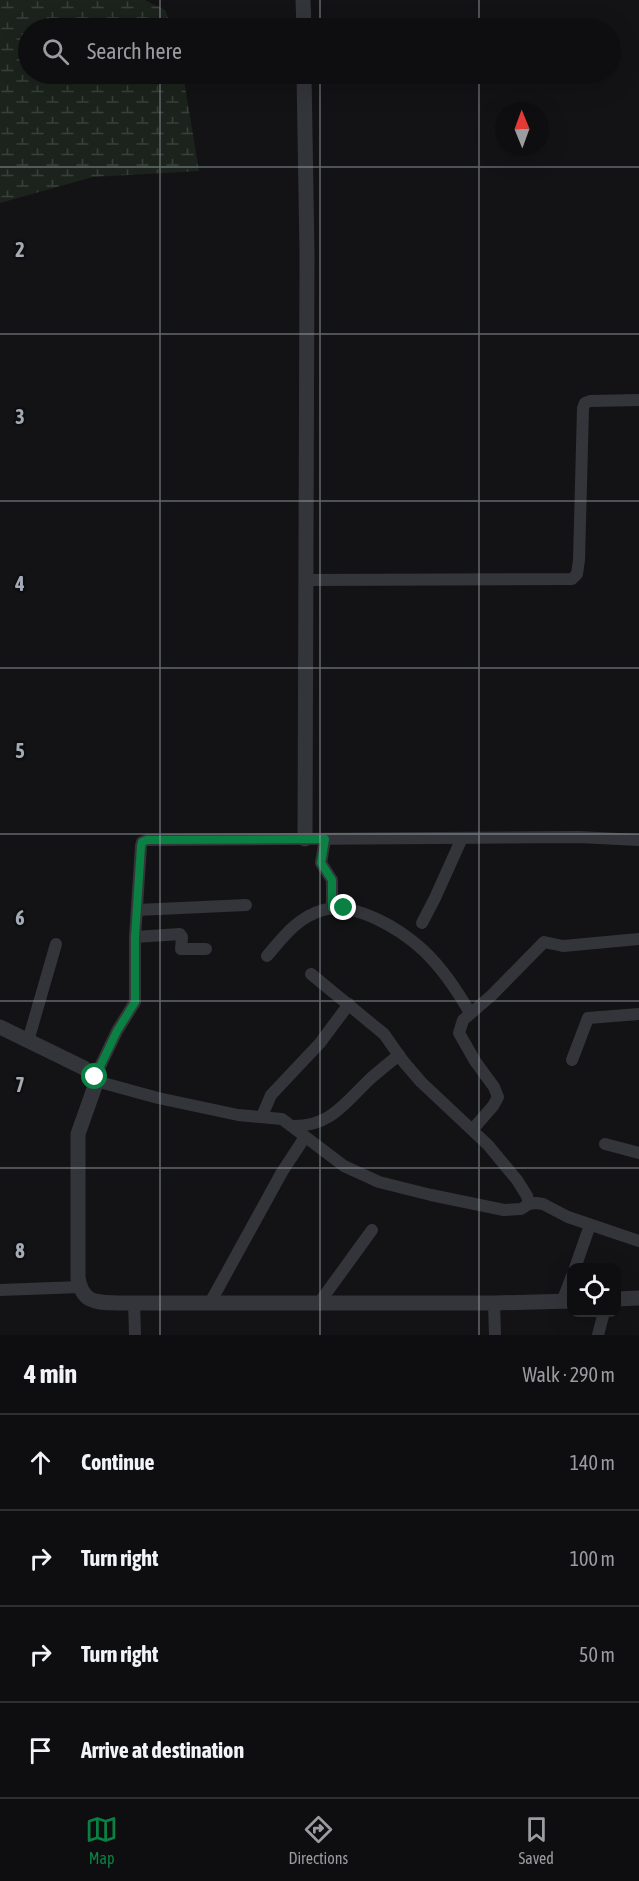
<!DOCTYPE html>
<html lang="en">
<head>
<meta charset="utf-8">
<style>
  :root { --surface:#0e0e10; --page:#171719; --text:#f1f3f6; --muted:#9b9c9f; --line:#2e2e30; --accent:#0b8043 }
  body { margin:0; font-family:"Asap Condensed",sans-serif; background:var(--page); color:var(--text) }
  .controls { position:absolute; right:18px; bottom:18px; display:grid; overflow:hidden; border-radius:12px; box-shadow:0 6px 24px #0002 }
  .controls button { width:54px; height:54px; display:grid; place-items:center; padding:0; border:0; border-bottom:2px solid var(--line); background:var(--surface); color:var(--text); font:30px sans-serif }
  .compass { position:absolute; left:495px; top:102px; width:54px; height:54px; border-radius:50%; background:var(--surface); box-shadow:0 6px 24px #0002; rotate:359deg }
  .stop { position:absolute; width:18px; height:18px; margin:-14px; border:4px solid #0b8043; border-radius:50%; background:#fff }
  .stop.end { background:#0b8043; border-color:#fff; box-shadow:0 2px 6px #0008 }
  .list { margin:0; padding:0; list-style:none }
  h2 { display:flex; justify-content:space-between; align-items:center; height:78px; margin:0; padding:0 24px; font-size:26px }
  h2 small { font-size:20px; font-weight:400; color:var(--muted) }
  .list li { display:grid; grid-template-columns:39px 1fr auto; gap:18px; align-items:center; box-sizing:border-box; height:96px; padding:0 24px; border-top:2px solid var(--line) }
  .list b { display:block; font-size:22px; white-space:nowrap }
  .list em { font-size:20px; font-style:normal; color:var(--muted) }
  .icon { flex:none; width:33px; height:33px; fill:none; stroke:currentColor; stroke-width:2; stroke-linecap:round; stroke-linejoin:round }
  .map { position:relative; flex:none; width:639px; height:1335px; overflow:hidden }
  .search { position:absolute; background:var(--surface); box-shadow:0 6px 24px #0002; left:18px; right:18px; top:18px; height:66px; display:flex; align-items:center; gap:15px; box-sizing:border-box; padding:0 21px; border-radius:33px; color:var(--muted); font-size:22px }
  .sheet { height:462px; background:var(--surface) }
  nav { display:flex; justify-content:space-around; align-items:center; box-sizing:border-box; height:84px; border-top:2px solid var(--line); background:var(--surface); font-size:16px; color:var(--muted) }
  nav a { display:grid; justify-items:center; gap:3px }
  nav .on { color:var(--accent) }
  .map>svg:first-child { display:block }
</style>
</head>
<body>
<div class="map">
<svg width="639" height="1335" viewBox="0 0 639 1335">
  <defs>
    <pattern id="wetland-marsh" width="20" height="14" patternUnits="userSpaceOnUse" patternTransform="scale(1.5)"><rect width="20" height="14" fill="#1b231c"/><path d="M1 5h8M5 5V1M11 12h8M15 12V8" fill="none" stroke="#39403b"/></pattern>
  </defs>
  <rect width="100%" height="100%" fill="#131315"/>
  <!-- wetland -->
  <path fill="url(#wetland-marsh)" d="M0,0H145L165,10L172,28H28V74H183L199,171L93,177L0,203Z"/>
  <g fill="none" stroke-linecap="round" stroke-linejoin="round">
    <!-- minor -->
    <g stroke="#34353a" stroke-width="12">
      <path d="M306,580L572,579L577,574L579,560L583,408L585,403L590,401L639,400"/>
      <path d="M325,839L321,863L332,880V908"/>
      <path d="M137,910L246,905"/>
      <path d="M422,923L435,898L462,838"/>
      <path d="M135,937L180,934L182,937L181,949H206"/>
      <path d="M267,956C283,937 298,917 323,910C355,901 400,929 423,950C442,968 457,990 470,1013"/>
      <path d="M311,974L384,1034L403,1061L421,1082L488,1145L517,1180L527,1196L529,1204"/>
      <path d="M28,1041L56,944"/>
      <path d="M572,1060L588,1018L639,1014"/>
      <path d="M95,1077L117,1031L135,1002V937L141,846L142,842L147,840L579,837L639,840"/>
      <path d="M96,1081L158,1098L238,1115L282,1119L344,1166L379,1182L431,1195L504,1210L521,1209L529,1204L536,1203L543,1204L568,1217L639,1241"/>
      <path d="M262,1116L271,1095L320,1043L349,1004"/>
      <path d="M292,1126C330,1127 345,1103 370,1079C379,1071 389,1063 399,1055"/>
      <path d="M473,1129L493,1106L498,1097L494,1087L475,1061L459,1033L463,1020L492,995L544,942L563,946L639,939"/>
      <path d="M605,1144L639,1153"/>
      <path d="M575,1268L590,1225"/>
      <path d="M0,1290L80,1287"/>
      <path d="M134,1302L135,1335"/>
      <path d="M562,1302L572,1276"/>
      <path d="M210,1303L282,1172L305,1137"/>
      <path d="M319,1303L372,1230"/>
      <path d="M494,1303L495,1335"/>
      <path d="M598,1335L604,1312"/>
    </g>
    <!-- tertiary -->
    <g stroke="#34353a" stroke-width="15">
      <path d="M303,0L304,28"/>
      <path d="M304,74L307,254L305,839"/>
      <path d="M0,1027L84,1068L95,1077V1086L78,1134V1278C83,1304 96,1302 118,1303H494L572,1301"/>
      <path d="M616,1299L639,1298"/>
    </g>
  </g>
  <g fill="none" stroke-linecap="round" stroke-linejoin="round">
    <!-- route -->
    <path stroke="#0b8043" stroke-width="8" d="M95,1077L117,1031L135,1002V937L141,846L142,842L147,840L325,839L321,863L332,880V908H344"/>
  </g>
  <!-- grid -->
  <path fill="none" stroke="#a4abb5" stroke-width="1.5" stroke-opacity="0.55" d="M160,0V28M320,0V28M479,0V28M160,74V1335M320,74V1335M479,74V1335M0,167H639M0,334H639M0,501H639M0,668H639M0,834H639M0,1001H639M0,1168H639"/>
  <g font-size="20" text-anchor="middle" font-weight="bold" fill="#a4abb5" stroke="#0e0e10" stroke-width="5" stroke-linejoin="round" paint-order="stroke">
    <text x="20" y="257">2</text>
    <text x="20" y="424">3</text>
    <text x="20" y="591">4</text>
    <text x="20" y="758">5</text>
    <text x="20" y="925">6</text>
    <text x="20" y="1092">7</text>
    <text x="20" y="1258">8</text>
  </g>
</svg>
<div class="controls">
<button><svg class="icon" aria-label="locate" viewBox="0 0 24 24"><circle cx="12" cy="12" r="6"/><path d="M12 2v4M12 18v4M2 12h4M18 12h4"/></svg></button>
</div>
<svg class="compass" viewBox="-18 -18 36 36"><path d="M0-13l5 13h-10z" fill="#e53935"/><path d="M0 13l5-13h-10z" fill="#9b9c9f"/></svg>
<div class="stop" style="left:95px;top:1077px"></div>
<div class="stop end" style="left:344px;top:908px"></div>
<div class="search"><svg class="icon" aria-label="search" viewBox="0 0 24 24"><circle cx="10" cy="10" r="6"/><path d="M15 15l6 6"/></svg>Search here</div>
</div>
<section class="sheet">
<h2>4 min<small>Walk · 290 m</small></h2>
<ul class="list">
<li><svg class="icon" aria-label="ahead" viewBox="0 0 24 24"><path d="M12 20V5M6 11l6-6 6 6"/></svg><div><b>Continue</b></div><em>140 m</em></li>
<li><svg class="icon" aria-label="right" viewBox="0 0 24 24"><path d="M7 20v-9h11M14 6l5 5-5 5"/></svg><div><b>Turn right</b></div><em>100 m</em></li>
<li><svg class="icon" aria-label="right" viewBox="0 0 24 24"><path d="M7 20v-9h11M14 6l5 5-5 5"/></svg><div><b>Turn right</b></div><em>50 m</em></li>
<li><svg class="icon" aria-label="arrive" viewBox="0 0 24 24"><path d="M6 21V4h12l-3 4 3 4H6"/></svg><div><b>Arrive at destination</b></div></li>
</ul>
</section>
<nav>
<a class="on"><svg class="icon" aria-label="map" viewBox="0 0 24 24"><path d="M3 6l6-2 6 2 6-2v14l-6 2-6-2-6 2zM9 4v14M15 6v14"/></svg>Map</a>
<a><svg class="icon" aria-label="directions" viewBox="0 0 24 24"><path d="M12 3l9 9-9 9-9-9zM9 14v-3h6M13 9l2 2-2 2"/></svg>Directions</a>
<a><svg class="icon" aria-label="saved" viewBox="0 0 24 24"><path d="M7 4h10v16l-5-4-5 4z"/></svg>Saved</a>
</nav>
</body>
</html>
